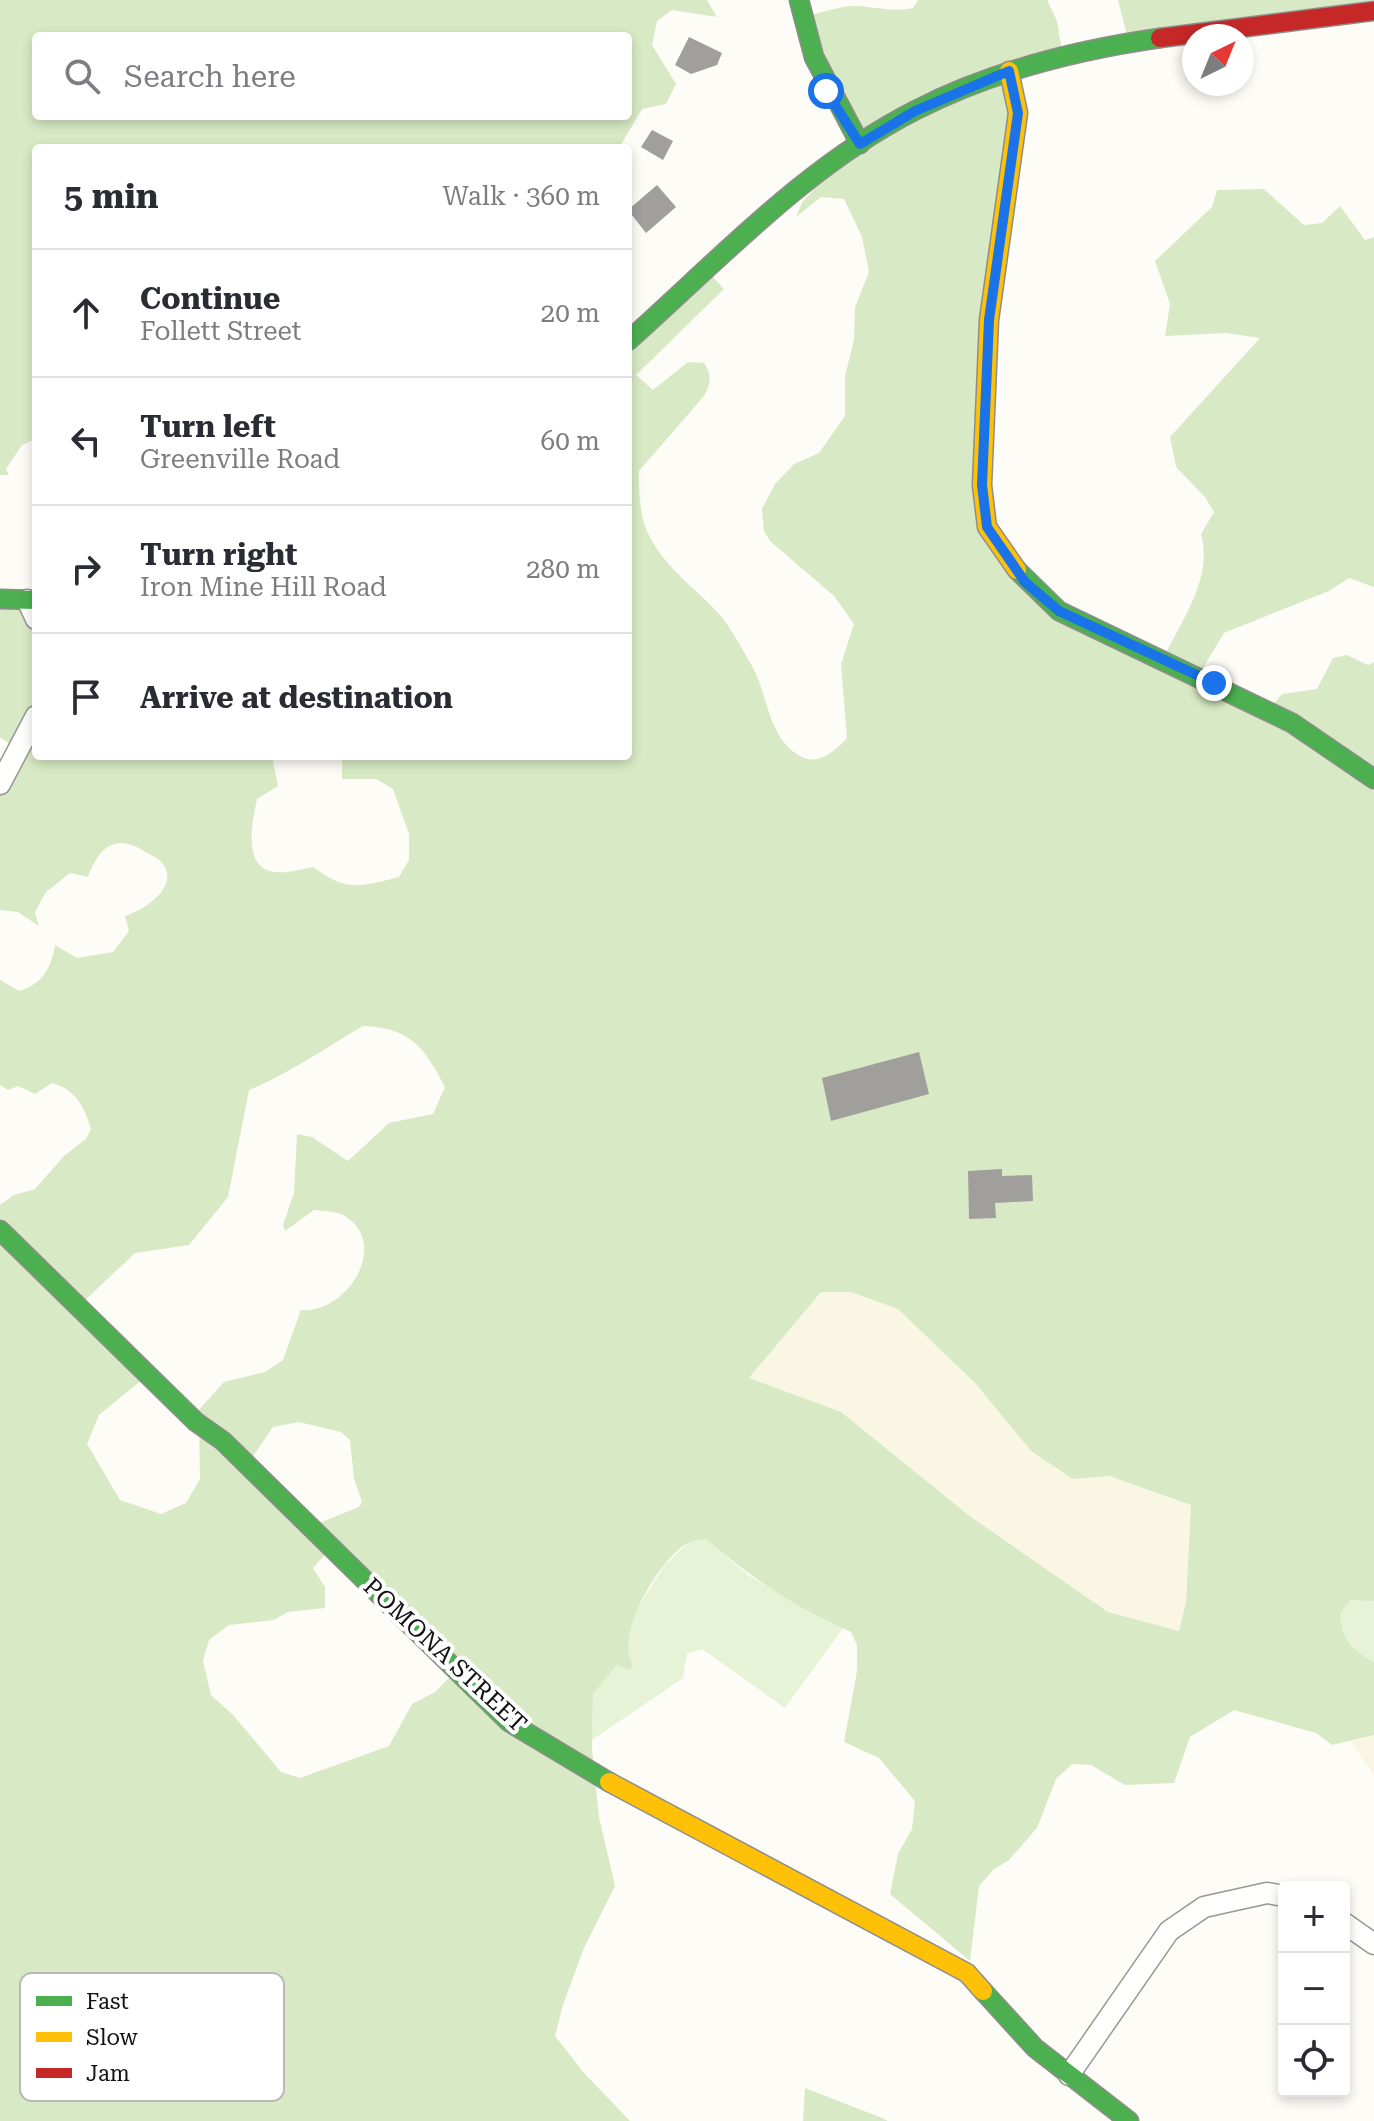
<!DOCTYPE html>
<html lang="en">
<head>
<meta charset="utf-8">
<style>
  :root { --surface:#fff; --page:#f7f7f7; --text:#2b2b33; --muted:#7c7c81; --line:#e1e1e2 }
  body { margin:0; font-family:"Roboto Serif",serif; background:var(--page); color:var(--text) }
  .controls { position:absolute; right:24px; bottom:24px; display:grid; overflow:hidden; border-radius:8px; box-shadow:0 4px 12px #0003 }
  .controls button { width:72px; height:72px; display:grid; place-items:center; padding:0; border:0; border-bottom:2px solid var(--line); background:var(--surface); color:var(--text); font:40px sans-serif }
  .compass { position:absolute; left:1182px; top:24px; width:72px; height:72px; border-radius:50%; background:var(--surface); box-shadow:0 4px 12px #0003; rotate:43deg }
  .stop { position:absolute; width:24px; height:24px; margin:-18px; border:6px solid #1a73e8; border-radius:50%; background:#fff }
  .stop.end { background:#1a73e8; border-color:#fff; box-shadow:0 2px 8px #0008 }
  .list { margin:0; padding:0; list-style:none }
  h2 { display:flex; justify-content:space-between; align-items:center; height:104px; margin:0; padding:0 32px; font-size:34px }
  h2 small { font-size:26px; font-weight:400; color:var(--muted) }
  .list li { display:grid; grid-template-columns:52px 1fr auto; gap:24px; align-items:center; box-sizing:border-box; height:128px; padding:0 32px; border-top:2px solid var(--line) }
  .list b { display:block; font-size:30px; white-space:nowrap }
  .list p { margin:0; font-size:26px; white-space:nowrap; color:var(--muted) }
  .list em { font-size:26px; font-style:normal; color:var(--muted) }
  .icon { flex:none; width:44px; height:44px; fill:none; stroke:currentColor; stroke-width:2; stroke-linecap:round; stroke-linejoin:round }
  .map { position:relative; flex:none; width:1374px; height:2121px; overflow:hidden }
  .search { position:absolute; background:var(--surface); box-shadow:0 4px 12px #0003; left:32px; top:32px; width:600px; height:88px; display:flex; align-items:center; gap:20px; box-sizing:border-box; padding:0 28px; border-radius:8px; color:var(--muted); font-size:30px }
  .panel { position:absolute; background:var(--surface); box-shadow:0 4px 12px #0003; left:32px; top:144px; width:600px; height:616px; border-radius:8px }
  .map>svg:first-child { display:block }
</style>
</head>
<body>
<div class="map">
<svg width="1374" height="2121" viewBox="0 0 1374 2121">
  <rect width="100%" height="100%" fill="#fdfcf7"/>
  <!-- farmland -->
  <g fill="#f9f7e4">
    <path d="M821,1292H851L898,1309L976,1384L1031,1451L1073,1479L1109,1476L1191,1505L1186,1602L1179,1631L1108,1612L971,1517L841,1412L749,1378Z"/>
    <path d="M1374,1735V1776L1350,1741Z"/>
  </g>
  <!-- green -->
  <g fill="#e7f3d7">
    <path d="M706,1539L749,1576L843,1628L785,1708L702,1649L687,1654L683,1678L592,1740L593,1694L617,1665L629,1670L628,1627L645,1596L665,1565L689,1542Z"/>
    <path d="M1368,1599L1374,1601V1662C1351,1649 1343,1641 1340,1614L1350,1600Z"/>
  </g>
  <!-- forest -->
  <g fill="#d8eac5" fill-rule="evenodd">
    <path d="M0,0H707L717,17L672,10L657,21L652,45L676,84L666,104L642,109L619,148H36V439L22,445L6,469L9,475H0ZM36,36H628V116H36Z"/>
    <path d="M918,0H1047L1057,21L1063,56L1014,69L985,499L1029,583L1164,657C1183,618 1213,578 1201,534L1214,512L1205,497L1176,467L1170,437L1260,338L1226,333L1165,336L1170,304L1155,261L1212,207L1217,190L1264,189L1304,225L1322,223L1340,206L1365,240L1374,237V587L1349,578L1329,591L1224,633L1200,673L1270,708L1282,694L1317,689L1333,658L1347,655L1368,665L1374,662V1601L1350,1600L1340,1614C1343,1641 1351,1649 1374,1662V1735L1332,1745L1316,1733L1234,1710L1190,1737L1174,1783L1125,1785L1091,1765L1072,1764L1056,1779L1037,1828L1009,1860L993,1870L979,1886L970,1961L890,1894L898,1854L912,1829L915,1801L879,1758L844,1742L857,1671V1645L851,1632C796,1608 751,1578 706,1539C701,1540 693,1540 688,1543C659,1559 614,1635 633,1666L629,1670L617,1665L593,1694L592,1750L599,1817L615,1886L584,1948L563,2005L555,2036L585,2074L630,2121H0V1205L14,1195L35,1189L64,1156L86,1139L91,1129C84,1106 76,1090 52,1083L35,1094L18,1086L8,1090L0,1085V980L19,991C43,984 51,968 55,945L77,958L113,952L129,931L125,916C143,911 180,887 163,864C159,858 148,854 142,850C114,833 98,849 88,877L70,873L46,892L35,912L39,926L18,912L0,910V785L18,748L0,738V597L36,598V756H272L278,786L257,799C253,819 241,867 274,872C286,874 301,869 313,867C347,892 359,887 399,877L409,860V834L393,789L376,779H342V756H628V342L709,273L724,289L636,375L653,390L688,362L704,363C712,374 711,384 704,396L639,471C639,490 639,513 647,531C663,567 694,586 719,614C732,629 742,649 752,666C769,696 767,737 800,756C818,767 836,750 847,738L841,664L854,624L834,596L770,541L764,531L762,509L775,484L794,464L819,453L845,416V376L854,340L855,307L869,272L862,237L844,199L821,197L796,217L803,201L851,150L804,16C818,14 843,5 855,6C876,7 892,12 913,8ZM363,1026C411,1028 424,1047 445,1087L433,1114L389,1123L348,1161L312,1137L297,1134L294,1193L283,1225L285,1231L314,1210C323,1211 337,1211 345,1216C391,1245 346,1314 301,1310L283,1360L265,1372L224,1382L195,1414L199,1421L200,1479L186,1503L161,1514L120,1500L87,1444L99,1415L149,1374L81,1304L135,1253L189,1245L228,1197L249,1090C290,1073 325,1048 363,1026ZM821,1292H851L898,1309L976,1384L1031,1451L1073,1479L1109,1476L1191,1505L1186,1602L1179,1631L1108,1612L971,1517L841,1412L749,1378ZM299,1422L341,1432L350,1440L354,1479L362,1502L359,1507L309,1527L251,1459L273,1427ZM334,1545L458,1669L435,1692L412,1704L389,1746L300,1778L281,1772L234,1716L211,1695L203,1661L209,1640L229,1625L274,1620L288,1612L325,1608V1587L313,1568Z"/>
    <path d="M1118,0H1374L1128,39Z"/>
    <path d="M805,2088L882,2118L888,2121H803Z"/>
  </g>
  <!-- building -->
  <g fill="#a19f9c">
    <path d="M689,37L722,53L717,65L691,74L675,65Z"/>
    <path d="M652,130L673,141L663,160L641,147Z"/>
    <path d="M657,185L676,207L646,233L628,210Z"/>
    <path d="M919,1052L929,1094L831,1121L822,1078Z"/>
    <path d="M1002,1169V1176L1032,1175L1033,1201L995,1203L996,1218L969,1219L968,1171Z"/>
  </g>
  <g fill="none" stroke-linecap="round" stroke-linejoin="round">
    <!-- street casing -->
    <g stroke="#979795" stroke-width="23">
      <g id="street">
        <path d="M27,600L36,619"/>
        <path d="M0,784L36,716"/>
        <path d="M1344,1923L1374,1944"/>
        <path d="M1069,2075L1169,1931L1204,1907L1267,1893L1284,1896"/>
      </g>
    </g>
    <!-- fast casing -->
    <g stroke="#8e8d8b" stroke-width="21">
      <g id="fast">
        <path d="M799,0L814,57L860,144"/>
        <path d="M628,341C719,260 807,165 916,110C992,71 1076,50 1160,38"/>
        <path d="M1017,570L1059,611L1292,723L1374,779"/>
        <path d="M0,599L36,600"/>
        <path d="M0,1230L196,1422L223,1441L509,1722L609,1782"/>
        <path d="M983,1991L1035,2048L1129,2121"/>
      </g>
    </g>
    <!-- slow casing -->
    <g stroke="#8e8d8b" stroke-width="21">
      <g id="slow">
        <path d="M1009,71L1018,113L989,320L982,485L987,527L1017,570"/>
        <path d="M609,1782L967,1973L983,1991"/>
      </g>
    </g>
    <!-- jam casing -->
    <g stroke="#8e8d8b" stroke-width="21">
      <path id="jam" d="M1160,38L1374,11"/>
    </g>
    <!-- street -->
    <use href="#street" stroke="#fffffe" stroke-width="20"/>
    <!-- fast -->
    <use href="#fast" stroke="#4caf50" stroke-width="18"/>
    <!-- slow -->
    <use href="#slow" stroke="#ffc107" stroke-width="18"/>
    <!-- jam -->
    <use href="#jam" stroke="#c62828" stroke-width="18"/>
  </g>
  <g fill="none" stroke-linecap="round" stroke-linejoin="round">
    <!-- route -->
    <path stroke="#1a73e8" stroke-width="10" d="M826,91L860,144L915,111L1009,71L1018,113L989,320L982,485L987,527L1025,582L1059,611L1214,683"/>
  </g>
  <g text-anchor="middle" stroke-width="8" stroke-linejoin="round" paint-order="stroke">
    <!-- street labels -->
    <g font-size="24" fill="#111" stroke="#fff">
      <text transform="translate(445 1655) rotate(43)" y="8">POMONA STREET</text>
    </g>
  </g>
  <!-- legend -->
  <rect x="20" y="1973" width="264" height="128" rx="12" fill="#fff" stroke="#b8b8b8" stroke-width="2"/>
  <rect x="36" y="1996" width="36" height="10" fill="#4caf50"/>
  <rect x="36" y="2032" width="36" height="10" fill="#ffc107"/>
  <rect x="36" y="2068" width="36" height="10" fill="#c62828"/>
  <g font-size="22" fill="#111">
    <text x="86" y="2009">Fast</text>
    <text x="86" y="2045">Slow</text>
    <text x="86" y="2081">Jam</text>
  </g>
</svg>
<div class="controls">
<button>+</button>
<button>−</button>
<button><svg class="icon" aria-label="locate" viewBox="0 0 24 24"><circle cx="12" cy="12" r="6"/><path d="M12 2v4M12 18v4M2 12h4M18 12h4"/></svg></button>
</div>
<svg class="compass" viewBox="-18 -18 36 36"><path d="M0-13l5 13h-10z" fill="#e53935"/><path d="M0 13l5-13h-10z" fill="#7c7c81"/></svg>
<div class="stop" style="left:826px;top:91px"></div>
<div class="stop end" style="left:1214px;top:683px"></div>
<div class="search"><svg class="icon" aria-label="search" viewBox="0 0 24 24"><circle cx="10" cy="10" r="6"/><path d="M15 15l6 6"/></svg>Search here</div>
<section class="panel">
<h2>5 min<small>Walk · 360 m</small></h2>
<ul class="list">
<li><svg class="icon" aria-label="ahead" viewBox="0 0 24 24"><path d="M12 20V5M6 11l6-6 6 6"/></svg><div><b>Continue</b><p>Follett Street</p></div><em>20 m</em></li>
<li><svg class="icon" aria-label="left" viewBox="0 0 24 24"><path d="M17 20v-9H6M10 6l-5 5 5 5"/></svg><div><b>Turn left</b><p>Greenville Road</p></div><em>60 m</em></li>
<li><svg class="icon" aria-label="right" viewBox="0 0 24 24"><path d="M7 20v-9h11M14 6l5 5-5 5"/></svg><div><b>Turn right</b><p>Iron Mine Hill Road</p></div><em>280 m</em></li>
<li><svg class="icon" aria-label="arrive" viewBox="0 0 24 24"><path d="M6 21V4h12l-3 4 3 4H6"/></svg><div><b>Arrive at destination</b></div></li>
</ul>
</section>
</div>
</body>
</html>
